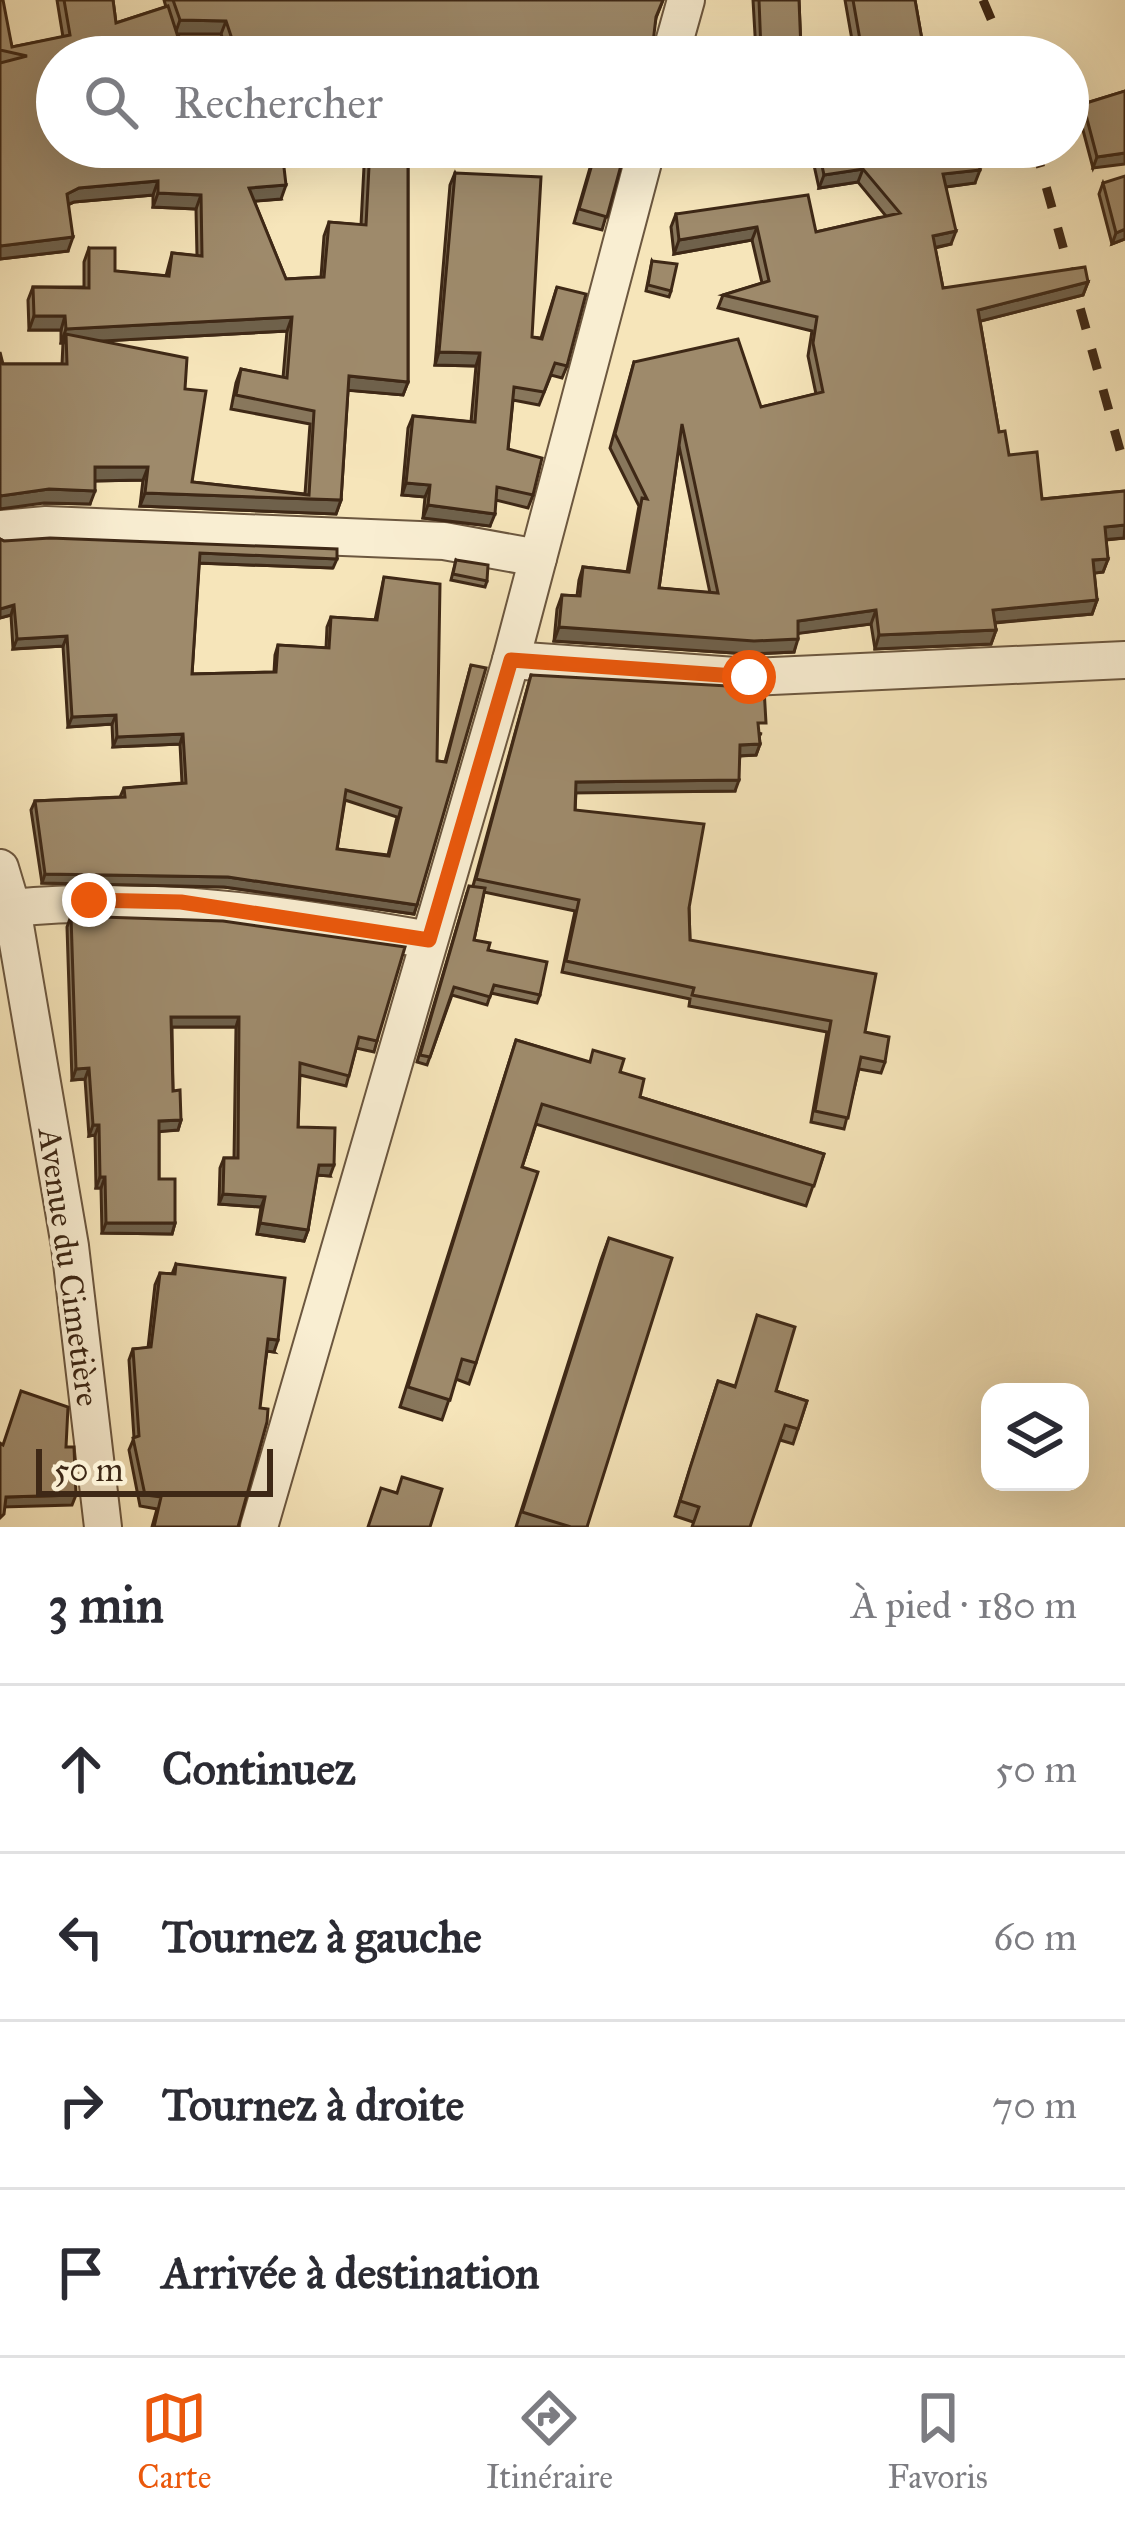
<!DOCTYPE html>
<html lang="fr">
<head>
<meta charset="utf-8">
<style>
  :root { --surface:#fff; --page:#f7f7f7; --text:#2b2b33; --muted:#7c7c81; --line:#e1e1e2; --accent:#ea580c }
  body { margin:0; font-family:"IM FELL Great Primer",serif; background:var(--page); color:var(--text) }
  .controls { position:absolute; right:36px; bottom:36px; display:grid; overflow:hidden; border-radius:24px; box-shadow:0 12px 48px #0002 }
  .controls button { width:108px; height:108px; display:grid; place-items:center; padding:0; border:0; border-bottom:3px solid var(--line); background:var(--surface); color:var(--text); font:60px sans-serif }
  .scale { position:absolute; left:36px; bottom:30px; width:237px; box-sizing:border-box; padding-left:12px; border:6px solid #3e2816; border-top:0; font-size:33px; line-height:42px; white-space:nowrap; color:#3e2816; -webkit-text-stroke:9px #f9eed2; paint-order:stroke }
  .stop { position:absolute; width:36px; height:36px; margin:-27px; border:9px solid #ea580c; border-radius:50%; background:#fff }
  .stop.end { background:#ea580c; border-color:#fff; box-shadow:0 3px 12px #0008 }
  .list { margin:0; padding:0; list-style:none }
  h2 { display:flex; justify-content:space-between; align-items:center; height:156px; margin:0; padding:0 48px; font-size:51px }
  h2 small { font-size:39px; font-weight:400; color:var(--muted) }
  .list li { display:grid; grid-template-columns:78px 1fr auto; gap:36px; align-items:center; box-sizing:border-box; height:168px; padding:0 48px; border-top:3px solid var(--line) }
  .list b { display:block; font-size:45px; white-space:nowrap }
  .list em { font-size:39px; font-style:normal; color:var(--muted) }
  .icon { flex:none; width:66px; height:66px; fill:none; stroke:currentColor; stroke-width:2; stroke-linecap:round; stroke-linejoin:round }
  .map { position:relative; flex:none; width:1125px; height:1527px; overflow:hidden }
  .search { position:absolute; background:var(--surface); box-shadow:0 12px 48px #0002; left:36px; right:36px; top:36px; height:132px; display:flex; align-items:center; gap:30px; box-sizing:border-box; padding:0 42px; border-radius:66px; color:var(--muted); font-size:45px }
  .sheet { height:828px; background:var(--surface) }
  nav { display:flex; justify-content:space-around; align-items:center; box-sizing:border-box; height:168px; border-top:3px solid var(--line); background:var(--surface); font-size:33px; color:var(--muted) }
  nav a { display:grid; justify-items:center; gap:6px }
  nav .on { color:var(--accent) }
  .map>svg:first-child { display:block }
</style>
</head>
<body>
<div class="map">
<svg width="1125" height="1527" viewBox="0 0 1125 1527">
  <rect width="100%" height="100%" fill="#f6e5ba"/>
  <filter id="stains"><feTurbulence type="fractalNoise" baseFrequency=".00167" numOctaves="4"/><feColorMatrix values="0 0 0 0 .2 0 0 0 0 .09 0 0 0 0 .02 0 0 0 .5 -.17"/></filter>
  <radialGradient id="worn" r=".72"><stop offset=".6" stop-color="#630" stop-opacity="0"/><stop offset="1" stop-color="#630" stop-opacity=".3"/></radialGradient>
  <g fill="none" stroke-linecap="round" stroke-linejoin="round">
    <!-- minor casing -->
    <g stroke="#6c573f" stroke-width="40">
      <g id="minor">
        <path d="M670,57L686,0"/>
        <path d="M0,529L46,525L444,541L538,558"/>
        <path d="M511,660L749,677L1125,660"/>
        <path d="M0,868L12,908L70,1246L103,1527"/>
        <path d="M12,908C155,894 289,915 429,940"/>
        <path d="M259,1527L511,660L647,147"/>
      </g>
    </g>
    <!-- minor -->
    <use href="#minor" stroke="#f9eed2" stroke-width="36"/>
    <!-- rail -->
    <g stroke="#3e2816" stroke-width="9" stroke-dasharray="21 21" stroke-linecap="butt">
      <path d="M983,0L1007,57"/>
      <path d="M1035,147L1125,468"/>
    </g>
  </g>
  <!-- wall -->
  <g fill="#88775c" stroke="#3e2816" stroke-width="3" fill-rule="evenodd">
    <path d="M0,0L12,47L63,37L57,0H113L116,23L166,7L164,0H663L656,18L648,57H229L221,34H177L178,37L173,51L155,57H57V89L50,91L57,147L250,153L281,199L254,201L286,279L321,277L324,236L329,222L361,225L365,147H408V382L403,395L348,390L341,500L336,514L140,506L143,480L95,481L90,504L44,503L3,364H62L63,343H61V330H29L28,300L33,287H84V262L89,248L115,271L166,276L172,253L197,256L196,209L153,207V195L74,202L68,205V251L0,259ZM287,331L283,378L241,369L236,383L231,409L310,424L305,494L192,482L185,389L101,341Z"/>
    <path d="M753,0H799L801,50L799,57H710L715,42L756,52Z"/>
    <path d="M845,0H915L925,57H855Z"/>
    <path d="M1125,91L1093,168L1079,115L1083,104Z"/>
    <path d="M569,147H626L602,230L574,223L592,161L567,153Z"/>
    <path d="M810,147H977L975,183L946,187L951,244L935,248L943,288L1088,282L1083,295L980,321L999,432L1009,455L1042,499L1125,491V534L1124,538L1106,540L1108,559L1103,572L1094,573L1097,600L1092,614L995,623L996,630L991,644L875,649L871,624L798,633L794,652L749,654L554,641L557,609L562,595L577,596L579,580L583,567L627,572L639,506L610,448L634,362L761,407L816,394L808,356L812,331L718,308L723,295L762,283L752,240L674,254L671,227L676,214L816,232L886,216L858,182L819,188ZM679,446L710,593L659,588Z"/>
    <path d="M455,173L532,337L541,338L557,287L567,366L562,378L551,375L539,405L513,400L508,449L533,495L528,508L496,500L490,526L423,518L425,497L402,495L408,428L413,416L471,422L476,366L435,365L450,185Z"/>
    <path d="M1103,183L1125,239L1112,244L1099,194Z"/>
    <path d="M652,261L671,291L669,297L646,291Z"/>
    <path d="M0,539L4,541L333,568L199,563L192,674L274,672L275,655L278,645L326,648L327,627L331,617L375,620L384,577L437,761L445,762L471,665L414,914L224,887L42,883L31,810L35,801L120,797L124,788L182,783L180,744L113,747L112,724L68,727L63,646L13,649L11,615L0,618ZM345,800L397,817L388,855L337,849Z"/>
    <path d="M456,560L487,581L485,587L451,580Z"/>
    <path d="M531,675L762,734H759L760,744L756,755L740,756L735,791L576,792L575,810L689,908L690,940L865,1032L885,1062L881,1073L859,1069L844,1129L811,1122L827,1032L689,1006L690,999L562,972L575,911L484,892L474,940L488,950L540,995L537,1003L491,993L487,1005L452,995L427,1065L417,1062L467,893L473,886Z"/>
    <path d="M71,916L377,1041L374,1052L356,1048L346,1086L300,1075L298,1127L330,1176L317,1175L308,1230L304,1241L257,1234L261,1207L219,1204L220,1168L224,1158H234L236,1027H172L173,1091L181,1120L178,1130L159,1131V1179L175,1223L172,1234L102,1233L101,1188H96L95,1135L89,1136L85,1079L72,1080L67,927Z"/>
    <path d="M516,1040L620,1072L640,1097L824,1154L806,1206L536,1124L522,1167L476,1363L469,1384L456,1379L442,1420L400,1407Z"/>
    <path d="M609,1238L587,1527H516L601,1260Z"/>
    <path d="M176,1264L274,1352L267,1351L238,1527H152L157,1509L140,1506L129,1450L134,1438L129,1360L133,1349L148,1348L155,1285L160,1273L172,1274Z"/>
    <path d="M718,1381L735,1386L776,1391L807,1401L793,1444L780,1440L693,1522L675,1516Z"/>
  </g>
  <!-- shaded-wall -->
  <g fill="#6f614b" stroke="#3e2816" stroke-width="3">
    <path d="M180,20L226,21L221,34H175Z"/>
    <path d="M178,37L173,51L155,57H118Z"/>
    <path d="M801,50L799,57H759L761,51Z"/>
    <path d="M57,77V89L38,95L43,81Z"/>
    <path d="M1125,153V164L1093,168L1097,157Z"/>
    <path d="M863,169L858,182L819,188L824,175Z"/>
    <path d="M980,170L975,183L938,188L943,174Z"/>
    <path d="M158,181L153,195L74,202L62,207L67,194L79,188Z"/>
    <path d="M286,185L281,199L244,202L249,188Z"/>
    <path d="M158,193L201,195L196,209L153,207Z"/>
    <path d="M757,227L752,240L674,254L679,240Z"/>
    <path d="M1125,229V239L1112,244L1116,233Z"/>
    <path d="M956,231L951,244L928,249L933,236Z"/>
    <path d="M73,237L68,251L0,259V246Z"/>
    <path d="M1088,282L1083,295L973,323L978,310Z"/>
    <path d="M34,316H65L61,330H29Z"/>
    <path d="M292,317L287,331L66,343V334L63,343H61L66,329Z"/>
    <path d="M439,352L480,353L476,366L435,365Z"/>
    <path d="M349,376L408,382L403,395L344,390Z"/>
    <path d="M95,467H148L143,480L90,481Z"/>
    <path d="M406,483L430,485L425,497L402,495Z"/>
    <path d="M49,489L95,491L90,504L44,503L0,509V496Z"/>
    <path d="M145,493L341,500L336,514L140,506Z"/>
    <path d="M428,505L495,514L490,526L423,518Z"/>
    <path d="M1125,525L1124,538L1100,540L1105,527Z"/>
    <path d="M200,553L337,559L333,568L197,563Z"/>
    <path d="M1108,559L1103,572L1088,574L1093,560Z"/>
    <path d="M1097,600L1092,614L988,623L993,610Z"/>
    <path d="M14,605L11,615L0,618V609Z"/>
    <path d="M876,610L871,624L794,634L798,621Z"/>
    <path d="M559,627L798,639L794,652L749,654L554,641Z"/>
    <path d="M996,630L991,644L875,649L879,635Z"/>
    <path d="M67,636L63,646L13,649L17,639Z"/>
    <path d="M116,715L112,724L68,727L72,717Z"/>
    <path d="M183,734L180,744L113,747L117,737Z"/>
    <path d="M760,744L756,755L736,756L740,745Z"/>
    <path d="M739,780L735,791L572,793L576,782Z"/>
    <path d="M45,874L228,877L417,905L414,914L224,887L42,883Z"/>
    <path d="M171,1017H239L236,1027H167Z"/>
    <path d="M89,1068L85,1079L72,1080L76,1069Z"/>
    <path d="M181,1120L178,1130L155,1132L159,1121Z"/>
    <path d="M93,1125H99L95,1135L89,1136Z"/>
    <path d="M319,1165H334L330,1176L315,1175Z"/>
    <path d="M100,1177H105L101,1188H96Z"/>
    <path d="M223,1194L265,1197L261,1207L219,1204Z"/>
    <path d="M106,1223H175L172,1234L102,1233Z"/>
    <path d="M260,1223L308,1230L304,1241L257,1234Z"/>
    <path d="M268,1339L278,1340L274,1352L264,1351Z"/>
    <path d="M76,1495L72,1505L3,1507L6,1497Z"/>
  </g>
  <!-- building -->
  <g fill="#9e8a6b" stroke="#3e2816" stroke-width="3" fill-rule="evenodd">
    <path d="M0,0H3L12,47L70,35L64,0H113L116,23L168,6L178,37L118,57H57V77L43,81L45,91L57,90V147H250V153L282,150L286,185L249,188L286,279L324,277L329,222L366,225L370,147H408V382L349,376L341,500L145,493L148,467H95V491L49,489L0,496V352L3,364H67L66,334L187,358L185,389L206,391L192,482L309,495L314,411L236,395L241,369L287,378L292,317L66,329L65,316H34L33,287L89,288V248H115V271L169,276L172,253L202,256L201,195L158,193V181L79,188L67,194L73,237L0,246V63L27,56L0,50Z"/>
    <path d="M173,0H663L656,17L653,43L648,57H238L226,21L180,20Z"/>
    <path d="M759,0H799L801,50L761,51Z"/>
    <path d="M853,0H915L925,57H863Z"/>
    <path d="M715,42L773,57H711Z"/>
    <path d="M1125,91V153L1097,157L1083,104Z"/>
    <path d="M597,147H626L607,217L579,209Z"/>
    <path d="M818,147H977L980,170L943,174L956,231L933,236L943,288L1085,267L1088,282L978,310L999,432L1005,431L1009,455L1037,452L1042,499L1125,491V525L1105,527L1108,559L1093,560L1097,600L993,610L996,630L879,635L876,610L798,621V639L754,641L559,627L562,595L580,596L583,567L629,572L642,498L647,499L615,434L634,362L738,339L761,407L823,392L813,343L817,317L723,295L769,281L757,227L679,240L676,214L808,195L816,232L900,213L863,169L824,175ZM682,424L718,593L659,588Z"/>
    <path d="M455,173L541,177L532,337L542,339L557,287L586,294L567,366L555,363L544,392L514,387L508,449L542,458L533,495L497,487L495,514L428,505L430,485L406,483L413,416L475,422L480,353L439,352Z"/>
    <path d="M1125,176V229L1116,233L1103,183Z"/>
    <path d="M652,261L677,264L671,291L648,285Z"/>
    <path d="M50,538L337,549V559L200,553L192,674L276,672L278,645L329,648L331,617L377,620L384,577L440,584L437,761L446,762L471,665L486,668L417,905L228,877L45,874L35,801L125,797L124,788L186,783L183,734L117,737L116,715L72,717L67,636L17,639L14,605L0,609V539L4,541ZM346,790L401,808L389,856L337,849Z"/>
    <path d="M456,560L488,565L487,581L453,574Z"/>
    <path d="M531,675L764,688L766,723H758L760,744L740,745L739,780L576,782L575,810L704,824L689,908L690,940L876,974L865,1032L889,1037L885,1062L861,1057L848,1118L815,1111L831,1021L692,995L694,988L566,961L579,900L476,879Z"/>
    <path d="M469,886L485,888L474,940L490,943L488,950L547,962L540,995L494,985L490,997L454,987L430,1057L420,1055Z"/>
    <path d="M71,916L223,921L405,947L377,1041L359,1037L349,1076L300,1063L298,1127L335,1128L334,1165H319L308,1230L260,1223L265,1197L223,1194L224,1158H238L239,1017H171L173,1091L180,1090L181,1120L159,1121V1179H175V1223H106L105,1177H100L99,1125H93L89,1068L76,1069Z"/>
    <path d="M516,1040L590,1062L593,1050L624,1059L620,1072L644,1079L640,1097L824,1154L814,1186L542,1104L522,1167L538,1172L476,1363L462,1359L450,1400L408,1387Z"/>
    <path d="M609,1238L672,1258L587,1527H571L522,1512Z"/>
    <path d="M176,1264L285,1278L278,1340L268,1339L260,1408L268,1409L267,1422L238,1527H154L161,1497L145,1495L133,1438L139,1436L133,1349L151,1347L160,1273L175,1274Z"/>
    <path d="M757,1315L795,1327L776,1391L807,1401L798,1429L785,1425L750,1527H692L699,1507L680,1501L690,1468L718,1381L735,1387Z"/>
    <path d="M21,1391L68,1407L66,1447H74L76,1495L6,1497L4,1514L0,1518V1443L3,1445Z"/>
    <path d="M402,1477L442,1489L430,1527H368L381,1488L397,1493Z"/>
  </g>
  <g fill="none" stroke-linecap="round" stroke-linejoin="round">
    <!-- route -->
    <path stroke="#ea580c" stroke-width="15" d="M89,900L181,902L429,940L511,660L749,677"/>
  </g>
  <g text-anchor="middle" stroke-width="9" stroke-linejoin="round" paint-order="stroke">
    <!-- street labels -->
    <g font-size="33" fill="#3e2816" stroke="#f9eed2">
      <text transform="translate(70 1267) rotate(82)" y="12">Avenue du Cimetière</text>
    </g>
  </g>
  <rect width="100%" height="100%" filter="url(#stains)"/>
  <rect width="100%" height="100%" fill="url(#worn)"/>
</svg>
<div class="controls">
<button><svg class="icon" aria-label="layers" viewBox="0 0 24 24"><path d="M12 4l9 5-9 5-9-5zM3 14l9 5 9-5"/></svg></button>
</div>
<div class="scale">50 m</div>
<div class="stop" style="left:749px;top:677px"></div>
<div class="stop end" style="left:89px;top:900px"></div>
<div class="search"><svg class="icon" aria-label="search" viewBox="0 0 24 24"><circle cx="10" cy="10" r="6"/><path d="M15 15l6 6"/></svg>Rechercher</div>
</div>
<section class="sheet">
<h2>3 min<small>À pied · 180 m</small></h2>
<ul class="list">
<li><svg class="icon" aria-label="ahead" viewBox="0 0 24 24"><path d="M12 20V5M6 11l6-6 6 6"/></svg><div><b>Continuez</b></div><em>50 m</em></li>
<li><svg class="icon" aria-label="left" viewBox="0 0 24 24"><path d="M17 20v-9H6M10 6l-5 5 5 5"/></svg><div><b>Tournez à gauche</b></div><em>60 m</em></li>
<li><svg class="icon" aria-label="right" viewBox="0 0 24 24"><path d="M7 20v-9h11M14 6l5 5-5 5"/></svg><div><b>Tournez à droite</b></div><em>70 m</em></li>
<li><svg class="icon" aria-label="arrive" viewBox="0 0 24 24"><path d="M6 21V4h12l-3 4 3 4H6"/></svg><div><b>Arrivée à destination</b></div></li>
</ul>
</section>
<nav>
<a class="on"><svg class="icon" aria-label="map" viewBox="0 0 24 24"><path d="M3 6l6-2 6 2 6-2v14l-6 2-6-2-6 2zM9 4v14M15 6v14"/></svg>Carte</a>
<a><svg class="icon" aria-label="directions" viewBox="0 0 24 24"><path d="M12 3l9 9-9 9-9-9zM9 14v-3h6M13 9l2 2-2 2"/></svg>Itinéraire</a>
<a><svg class="icon" aria-label="saved" viewBox="0 0 24 24"><path d="M7 4h10v16l-5-4-5 4z"/></svg>Favoris</a>
</nav>
</body>
</html>
